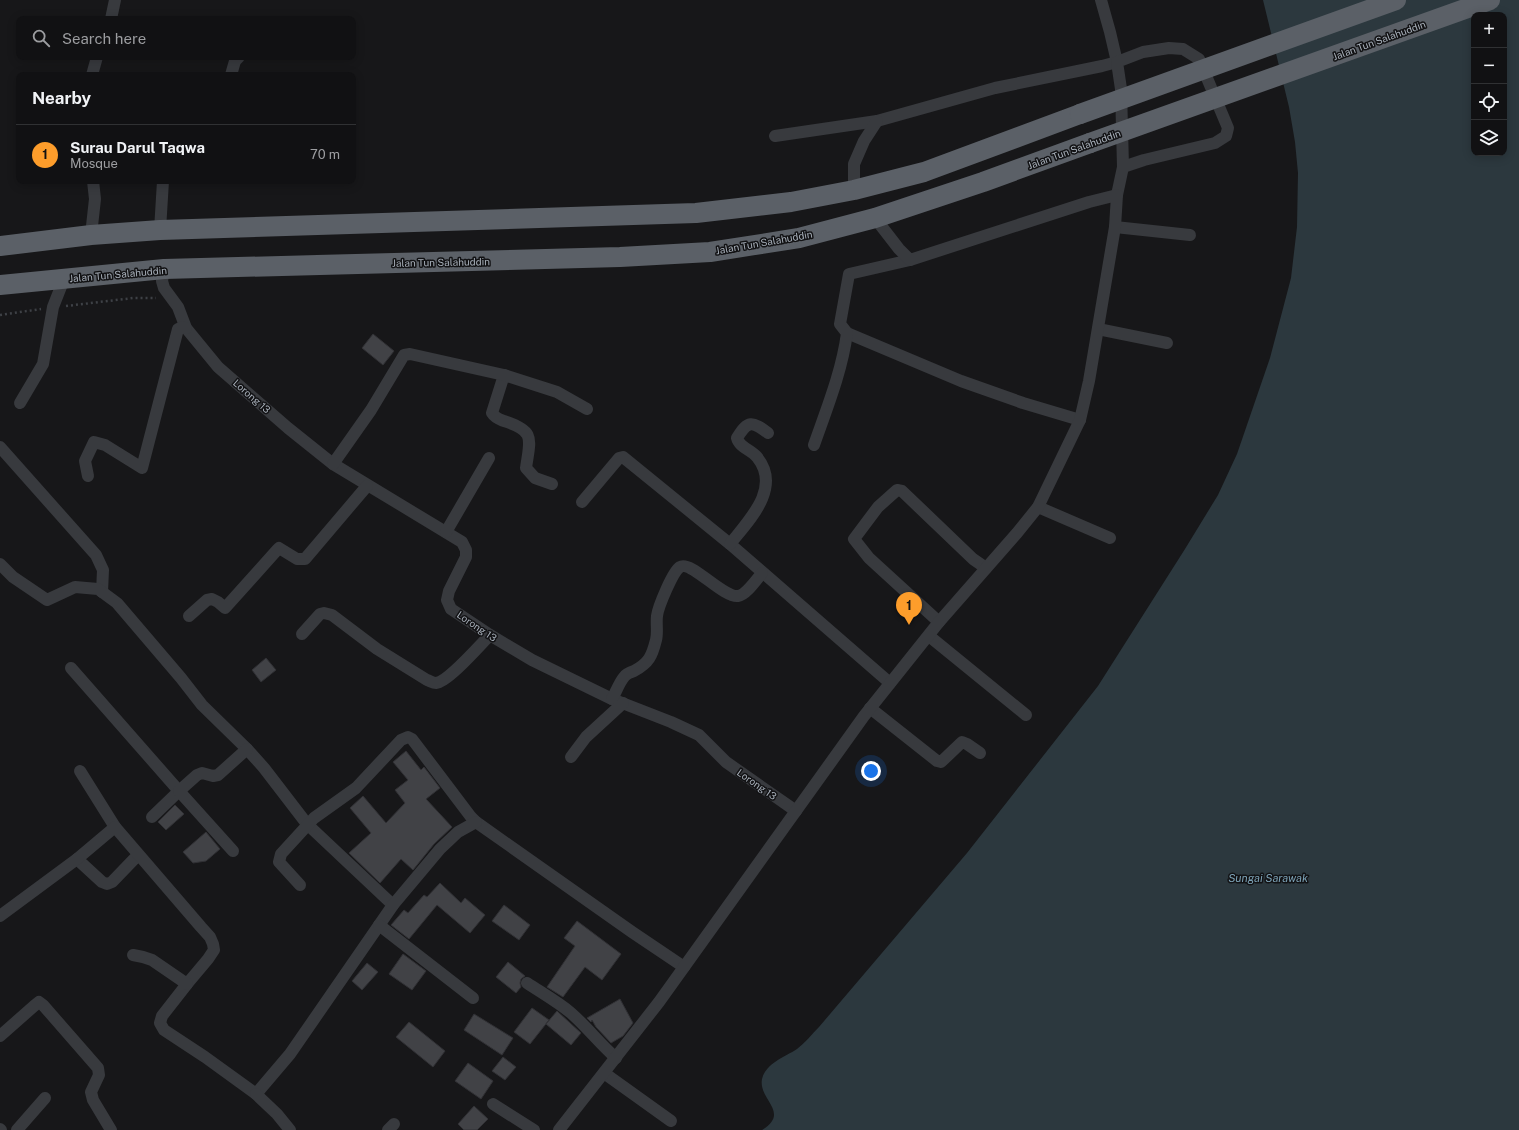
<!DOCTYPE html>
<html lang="en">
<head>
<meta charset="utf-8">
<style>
  :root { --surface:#111113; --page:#1e1f21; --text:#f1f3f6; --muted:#9c9da0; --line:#303133; --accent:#fd9d2b }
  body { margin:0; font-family:"Public Sans",sans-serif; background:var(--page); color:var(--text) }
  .controls { position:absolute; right:12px; top:12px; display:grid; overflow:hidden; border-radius:8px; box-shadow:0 2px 10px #0003 }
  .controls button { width:36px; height:36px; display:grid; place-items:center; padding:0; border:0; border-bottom:1px solid var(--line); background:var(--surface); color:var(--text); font:20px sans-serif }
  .you { position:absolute; left:871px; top:771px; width:14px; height:14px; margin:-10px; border:3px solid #fff; border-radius:50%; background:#1a73e8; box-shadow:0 0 0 6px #1a73e833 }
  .badge { display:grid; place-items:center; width:26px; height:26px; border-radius:50%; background:var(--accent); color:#111; font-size:13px; font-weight:700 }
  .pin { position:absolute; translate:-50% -33px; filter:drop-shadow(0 1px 2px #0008) }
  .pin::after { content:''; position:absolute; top:21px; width:14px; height:12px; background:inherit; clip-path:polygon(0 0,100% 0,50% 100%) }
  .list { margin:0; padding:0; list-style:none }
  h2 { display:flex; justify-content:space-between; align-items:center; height:52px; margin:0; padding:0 16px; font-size:17px }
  h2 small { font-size:13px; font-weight:400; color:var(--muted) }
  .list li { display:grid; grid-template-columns:26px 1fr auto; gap:12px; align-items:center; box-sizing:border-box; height:60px; padding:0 16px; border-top:1px solid var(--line) }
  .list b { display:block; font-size:15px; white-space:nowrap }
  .list p { margin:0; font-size:13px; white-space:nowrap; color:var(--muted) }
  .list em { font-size:13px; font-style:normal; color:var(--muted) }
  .icon { flex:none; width:22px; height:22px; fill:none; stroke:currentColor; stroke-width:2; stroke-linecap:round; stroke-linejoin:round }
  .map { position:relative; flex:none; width:1519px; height:1130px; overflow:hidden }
  .search { position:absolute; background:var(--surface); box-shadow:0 2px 10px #0003; left:16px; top:16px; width:340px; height:44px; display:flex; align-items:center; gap:10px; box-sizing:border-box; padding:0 14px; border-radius:8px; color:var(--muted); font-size:15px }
  .panel { position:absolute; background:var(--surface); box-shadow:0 2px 10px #0003; left:16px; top:72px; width:340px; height:112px; border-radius:8px }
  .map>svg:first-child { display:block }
</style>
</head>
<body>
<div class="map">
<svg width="1519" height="1130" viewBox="0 0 1519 1130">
  <rect width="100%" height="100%" fill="#171719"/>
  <!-- water -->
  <path fill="#2c383e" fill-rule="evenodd" d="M1263,0H1519V1130H762C791,1112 758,1100 762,1079C766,1063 785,1057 797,1049C805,1043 812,1034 819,1027L967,853L1098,686L1185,549L1218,495L1237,454L1270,358L1291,278L1297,227L1298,173L1295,142L1289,107ZM1474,15H1504V153H1474Z"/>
  <!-- building -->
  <g fill="#414246" stroke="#313135">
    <path d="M373,334L394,351L383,365L362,348Z"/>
    <path d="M266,658L276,670L261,682L252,670Z"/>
    <path d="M406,751L421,770L424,767L440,788L426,799L452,827L434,844L413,870L401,859L380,883L349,853L371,833L350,808L363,796L386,823L405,803L395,790L408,780L393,762Z"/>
    <path d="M175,805L184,814L166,830L158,822Z"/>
    <path d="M206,832L220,849L206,861L193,863L183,852Z"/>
    <path d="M440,883L461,903L465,898L485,915L470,933L437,905L409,939L391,925L404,910L408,913L424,895L427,897Z"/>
    <path d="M504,905L530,925L519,940L492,921Z"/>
    <path d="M577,921L621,954L602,980L585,967L563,997L547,987L575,946L564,938Z"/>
    <path d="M403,954L426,971L412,990L389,974Z"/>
    <path d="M508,962L525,976L521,979L520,983L521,987L516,993L496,977Z"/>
    <path d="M367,963L378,972L362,990L352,981Z"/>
    <path d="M620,999L633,1023L623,1036L611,1043L596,1027L592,1020L591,1022L587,1018Z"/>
    <path d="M532,1008L549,1020L530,1044L514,1032Z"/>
    <path d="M557,1011L581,1033L571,1045L546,1024Z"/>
    <path d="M474,1014L513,1038L502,1055L464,1030Z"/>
    <path d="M409,1022L445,1051L433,1067L396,1037Z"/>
    <path d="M503,1057L516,1067L505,1080L492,1071Z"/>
    <path d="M468,1063L493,1081L481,1099L455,1081Z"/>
    <path d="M474,1106L488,1119L477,1130H464L458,1124Z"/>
  </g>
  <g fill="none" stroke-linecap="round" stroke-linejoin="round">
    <!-- path -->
    <g stroke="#3e4146" stroke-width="2.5" stroke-dasharray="2 3" stroke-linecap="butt">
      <path d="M66,306L133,298H156"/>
      <path d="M0,315L41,309"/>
    </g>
    <!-- minor -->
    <g stroke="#383a3e" stroke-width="12">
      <path d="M111,19L115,0"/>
      <path d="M92,75L97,57"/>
      <path d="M231,75L235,61L239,57"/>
      <path d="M775,136L877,121L995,88L1102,66L1117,62L1110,32L1101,0"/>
      <path d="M854,190V164L864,141L877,121"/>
      <path d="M1117,195L1123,167L1121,89L1117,62L1143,52L1169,48L1183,49L1199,59L1228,128L1226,136L1215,143L1144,160L1123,167"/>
      <path d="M1115,227L1190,235"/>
      <path d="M160,230L163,181"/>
      <path d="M91,235L95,199L93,181"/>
      <path d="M164,269L162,281L164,288L178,307L186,328L218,367L288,428L333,464L462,542L466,550V557L449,591L447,600L451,609L490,635L532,660L612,699L671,722L699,735L726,762L796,811"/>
      <path d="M1098,329L1167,343"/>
      <path d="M847,333L961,381L1023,403L1080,420"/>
      <path d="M504,375L492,413C495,418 499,419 504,421C536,431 530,439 526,468L535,478L552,484"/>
      <path d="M20,403L43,364L53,307L64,279"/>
      <path d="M814,445C827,408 842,371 847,333L840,324L849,274L910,260"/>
      <path d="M0,447L96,555L103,570L102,592"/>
      <path d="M333,464L371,410L404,355L410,354L504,375L557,392L587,409"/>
      <path d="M88,476L85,461L94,442L105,445L142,468L178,329L182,327L186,328"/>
      <path d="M582,502L619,458L623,457L730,544L890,683"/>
      <path d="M1038,507L1110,538"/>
      <path d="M446,532L489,458"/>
      <path d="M730,544C749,520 782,488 757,457C751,450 739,447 737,438C748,420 752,421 768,433"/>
      <path d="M0,564L13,577L47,600L75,587L98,589L117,603L181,678L202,705L247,749L264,768L307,824L393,905"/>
      <path d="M189,616L207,600L212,599L218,602L225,608L277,550L279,548L297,559H305L367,486"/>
      <path d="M939,622L869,558L854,539L878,507L897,490L902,491L973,559L986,568"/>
      <path d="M302,634L320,614L324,613L332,615L377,649L427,680C430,681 433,683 436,683C448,682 480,645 490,635"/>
      <path d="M929,636L1026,715"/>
      <path d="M71,668L179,791L152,817"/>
      <path d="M612,699C616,692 619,683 624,677C626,674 631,672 634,671C649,663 652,656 656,640C658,633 656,624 657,616C658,607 673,571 680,567C691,560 723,598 738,596C746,595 757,579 762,573"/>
      <path d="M870,708L937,761L941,762L962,742L967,744L980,753"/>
      <path d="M571,757L586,737L623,703"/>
      <path d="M80,771L115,827"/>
      <path d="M233,851L179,791L197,775L202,773L213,776L218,775L247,749"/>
      <path d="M77,859L102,882L107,884L112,882L138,855"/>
      <path d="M300,885L279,862L281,854L314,818L356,788L401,740L408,737L412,739L471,817L476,822L632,932L684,967"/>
      <path d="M0,916L77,859L115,827L201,927L210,937L213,944L214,950L208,959L187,984L162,1016L160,1023L164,1030L205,1057L256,1094L290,1054L393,905L440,849L458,832L476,822"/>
      <path d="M379,925L473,998"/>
      <path d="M133,955L143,957L152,960L187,984"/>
      <path d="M527,983C542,993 558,1002 571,1013C587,1027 600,1044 616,1058"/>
      <path d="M0,1036L34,1006L39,1002L43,1005L98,1068L99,1075L91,1092L93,1100L111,1130"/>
      <path d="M604,1073L671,1121"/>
      <path d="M256,1094L277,1114L290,1130"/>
      <path d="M493,1104L534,1130"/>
      <path d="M0,1129L1,1130"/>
      <path d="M17,1130L45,1098"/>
      <path d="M388,1130L394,1124"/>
      <path d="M559,1130L659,1002L864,716L939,622L1017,533L1038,507L1080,420L1089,381L1115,227L1117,195L1089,202L910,260L899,249L875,218"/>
    </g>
    <!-- trunk -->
    <g stroke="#5b6067" stroke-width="20">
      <path d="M0,246L91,235L160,230L696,213L791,202L854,190L924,172L1080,114"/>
      <path d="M0,285L164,269L620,257L710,252L799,238L875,218L983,182L1090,143"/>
    </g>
    <!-- trunk-bridge -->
    <g stroke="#5b6067" stroke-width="20">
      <path d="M1080,114L1396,0"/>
      <path d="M1090,143L1490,0"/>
    </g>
  </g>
  <g text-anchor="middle" stroke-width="3" stroke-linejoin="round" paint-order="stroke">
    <!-- street labels -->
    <g font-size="10" fill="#a8b0ba" stroke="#121214">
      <text transform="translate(1379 40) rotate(-20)" y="4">Jalan Tun Salahuddin</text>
      <text transform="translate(1074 149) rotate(-20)" y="4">Jalan Tun Salahuddin</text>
      <text transform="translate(764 242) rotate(-10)" y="4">Jalan Tun Salahuddin</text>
      <text transform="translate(441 262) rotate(-1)" y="4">Jalan Tun Salahuddin</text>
      <text transform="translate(118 274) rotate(-5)" y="4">Jalan Tun Salahuddin</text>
      <text transform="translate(252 396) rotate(41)" y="4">Lorong 13</text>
      <text transform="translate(477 626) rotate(34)" y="4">Lorong 13</text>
      <text transform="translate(757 784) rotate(35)" y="4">Lorong 13</text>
    </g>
    <!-- water labels -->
    <g font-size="11" font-style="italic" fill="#7da3b7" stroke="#121214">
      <text x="1268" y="882">Sungai Sarawak</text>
    </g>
  </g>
</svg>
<div class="controls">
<button>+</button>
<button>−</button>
<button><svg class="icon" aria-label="locate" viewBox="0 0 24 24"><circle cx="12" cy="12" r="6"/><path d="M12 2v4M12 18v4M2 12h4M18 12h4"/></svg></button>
<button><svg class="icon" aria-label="layers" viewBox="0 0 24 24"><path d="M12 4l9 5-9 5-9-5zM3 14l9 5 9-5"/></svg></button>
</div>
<div class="you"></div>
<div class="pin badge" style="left:909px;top:625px">1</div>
<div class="search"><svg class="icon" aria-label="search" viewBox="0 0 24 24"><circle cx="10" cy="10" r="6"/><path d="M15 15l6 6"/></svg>Search here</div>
<section class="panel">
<h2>Nearby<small></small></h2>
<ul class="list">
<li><span class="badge">1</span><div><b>Surau Darul Taqwa</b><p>Mosque</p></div><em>70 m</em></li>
</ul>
</section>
</div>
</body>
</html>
